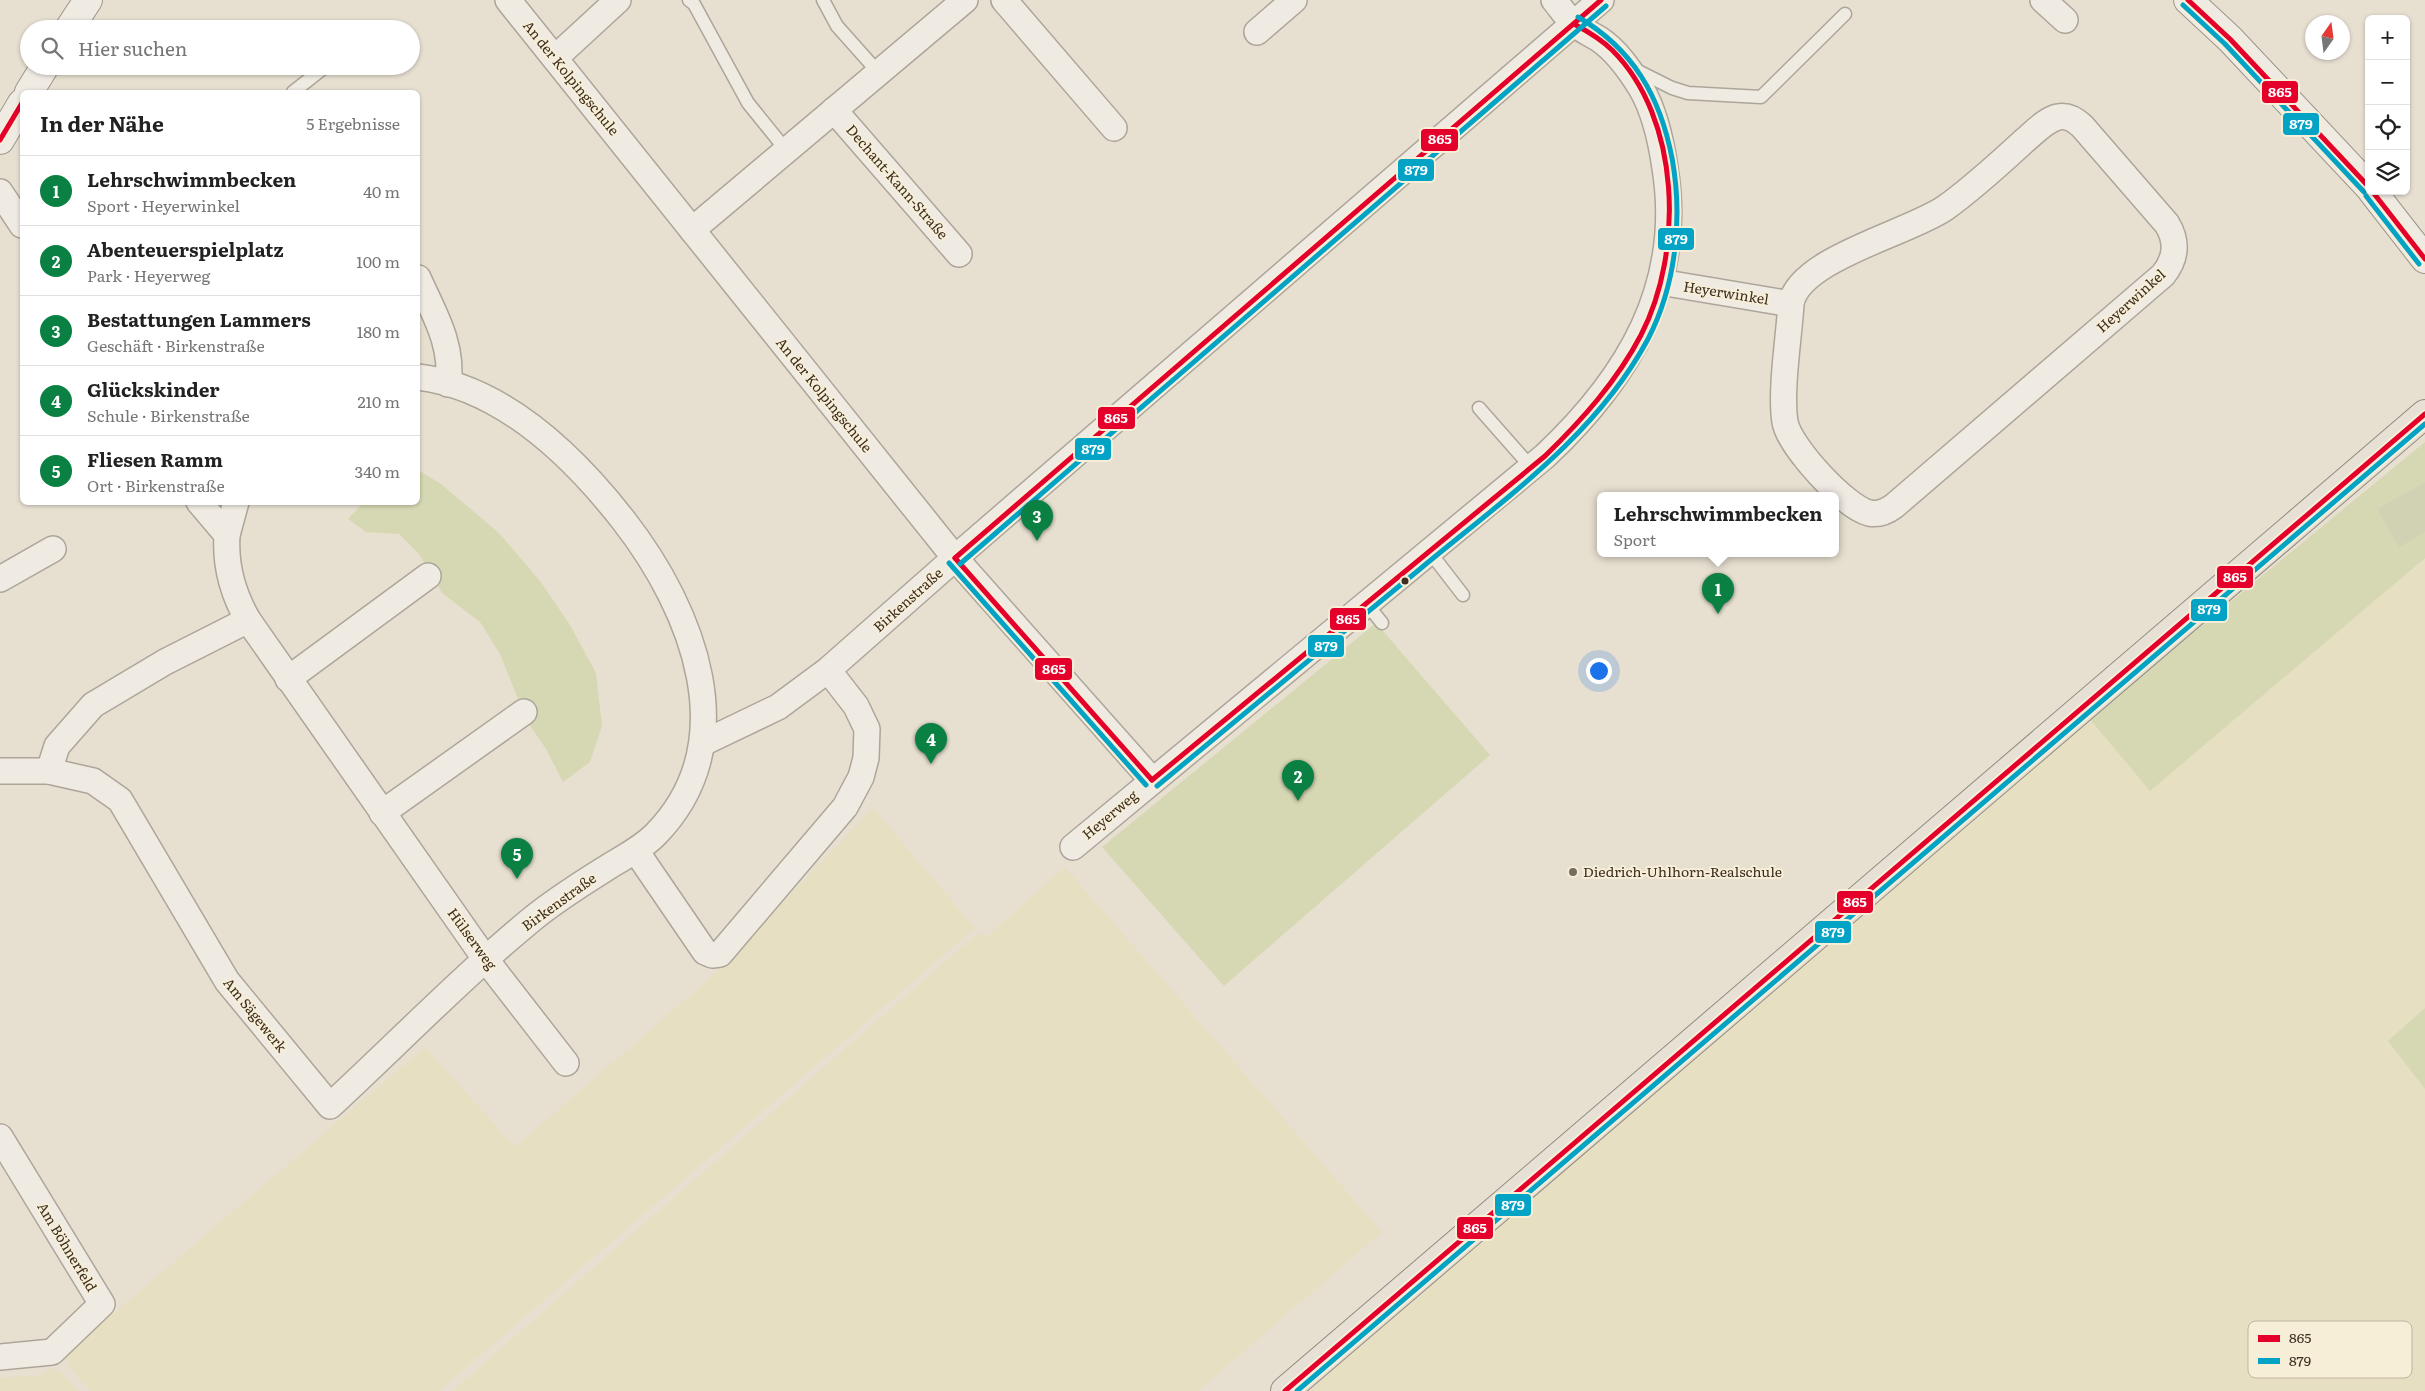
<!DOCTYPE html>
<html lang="de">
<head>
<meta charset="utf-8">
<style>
  :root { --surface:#fff; --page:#f2f2f2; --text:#222; --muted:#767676; --line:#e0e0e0; --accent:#0b8043 }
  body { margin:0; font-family:Literata,serif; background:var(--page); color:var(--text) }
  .controls { position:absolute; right:15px; top:15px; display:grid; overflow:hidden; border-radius:8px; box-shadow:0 1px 4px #0004 }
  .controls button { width:45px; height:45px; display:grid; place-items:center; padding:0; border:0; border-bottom:1px solid var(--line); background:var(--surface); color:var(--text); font:25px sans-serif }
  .compass { position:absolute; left:2305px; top:15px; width:45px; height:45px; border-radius:50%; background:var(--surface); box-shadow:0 1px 4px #0004; rotate:14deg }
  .you { position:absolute; left:1598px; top:670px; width:18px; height:18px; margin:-12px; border:4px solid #fff; border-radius:50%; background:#1a73e8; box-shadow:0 0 0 8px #1a73e833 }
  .badge { display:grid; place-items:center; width:32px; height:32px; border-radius:50%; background:var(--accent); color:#fff; font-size:16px; font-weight:700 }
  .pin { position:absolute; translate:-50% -41px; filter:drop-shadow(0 1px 2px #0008) }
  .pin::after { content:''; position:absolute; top:26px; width:18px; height:15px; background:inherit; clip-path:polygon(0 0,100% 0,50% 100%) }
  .popup { position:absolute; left:1597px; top:492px; width:242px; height:65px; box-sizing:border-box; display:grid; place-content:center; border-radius:8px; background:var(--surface); filter:drop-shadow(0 1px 4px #0005); font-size:16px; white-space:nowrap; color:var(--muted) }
  .popup b { font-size:19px; color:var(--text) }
  .popup::after { content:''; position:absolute; left:50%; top:100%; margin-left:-10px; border:10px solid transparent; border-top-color:var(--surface) }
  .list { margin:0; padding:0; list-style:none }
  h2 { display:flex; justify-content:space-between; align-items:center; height:65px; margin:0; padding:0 20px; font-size:21px }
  h2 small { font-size:16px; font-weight:400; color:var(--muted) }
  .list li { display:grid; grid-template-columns:32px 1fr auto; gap:15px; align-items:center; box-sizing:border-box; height:70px; padding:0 20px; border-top:1px solid var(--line) }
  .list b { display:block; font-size:19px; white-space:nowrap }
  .list p { margin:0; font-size:16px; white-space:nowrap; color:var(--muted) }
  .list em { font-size:16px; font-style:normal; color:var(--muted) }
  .icon { flex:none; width:28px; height:28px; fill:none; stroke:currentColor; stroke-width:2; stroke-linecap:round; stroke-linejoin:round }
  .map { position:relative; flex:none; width:2425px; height:1391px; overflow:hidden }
  .search { position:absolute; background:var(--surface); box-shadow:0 1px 4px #0004; left:20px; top:20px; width:400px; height:55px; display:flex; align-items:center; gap:12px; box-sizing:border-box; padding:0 18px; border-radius:28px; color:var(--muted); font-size:19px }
  .panel { position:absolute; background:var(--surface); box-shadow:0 1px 4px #0004; left:20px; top:90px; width:400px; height:415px; border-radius:8px }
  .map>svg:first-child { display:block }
</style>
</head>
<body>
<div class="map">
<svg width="2425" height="1391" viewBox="0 0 2425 1391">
  <rect width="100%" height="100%" fill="#e7e0d1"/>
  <!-- farmland -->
  <g fill="#e6dfc2">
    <path d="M2425,558V1008L2388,1041L2425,1089V1391H1309L2089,718L2150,790Z"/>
    <path d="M873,808L975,928L439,1391H90L71,1369L65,1355L425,1047L515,1147L709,979Z"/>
    <path d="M1065,867L1382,1232L1198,1391H452L979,932L985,938Z"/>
    <path d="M49,1368L59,1371L79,1391H0V1378L42,1375Z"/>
  </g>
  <!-- green -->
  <g fill="#d6d7b3">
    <path d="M2425,442V482L2377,509L2399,546L2425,532V558L2150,791L2089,718Z"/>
    <path d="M418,470L441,484L499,533L540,581L570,625L596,673L602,726L590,762L563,782L546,749L527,721L500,654L480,622L442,593L419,554L399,534L366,532L348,519L363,503L418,502Z"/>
    <path d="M1376,623L1490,755L1224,986L1102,847Z"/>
    <path d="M2425,1008V1089L2388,1041Z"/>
  </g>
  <!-- cemetery -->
  <path fill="#d1d1b3" d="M2425,482V532L2399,547L2377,509Z"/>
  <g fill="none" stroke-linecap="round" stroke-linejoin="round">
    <!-- lane casing -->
    <g stroke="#ada599" stroke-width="15">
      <g id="lane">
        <path d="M689,0L694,4L748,103L786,150"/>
        <path d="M823,0L837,26L878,72"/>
        <path d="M1634,69L1672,88L1688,93L1761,97L1845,14"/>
        <path d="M293,92L326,66"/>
        <path d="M1479,408L1531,467"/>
        <path d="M1429,551L1463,595"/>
        <path d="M1366,603L1382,623"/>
      </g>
    </g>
    <!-- street casing -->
    <g stroke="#ada599" stroke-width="28">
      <g id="street">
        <path d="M508,0L955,558L1152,780"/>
        <path d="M1004,0L1114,128"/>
        <path d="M2043,0L2065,20"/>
        <path d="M1257,32L1294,0"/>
        <path d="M555,58L618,0"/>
        <path d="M834,110L959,254"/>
        <path d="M0,192L22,225"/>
        <path d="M692,230L965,0"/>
        <path d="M418,278C433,312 454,345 448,384"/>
        <path d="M1660,282L1791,304C1789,337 1780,391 1785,422C1789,446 1845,507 1869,513C1878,515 1886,512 1894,506L2163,275C2176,259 2178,242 2167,224L2082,126C2075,120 2068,115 2058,117C2045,120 2034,133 2024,141C1999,164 1973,188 1945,208C1909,233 1798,259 1791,304"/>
        <path d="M199,502L227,535C225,565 233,594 248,620L486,960L566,1063"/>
        <path d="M227,535L236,502"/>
        <path d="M0,579L53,549"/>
        <path d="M288,679L428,576"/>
        <path d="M703,743L778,707L828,670L955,558L1601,0"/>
        <path d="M0,771H49L93,781L120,800L227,981L330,1106C397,1044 461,978 531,920C555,900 581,884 608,867C624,857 641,849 655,835C746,743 693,610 624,521C574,457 503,387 418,377"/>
        <path d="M49,771L57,746L93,705L165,662L248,620"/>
        <path d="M382,813L524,712"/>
        <path d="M1073,847L1545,456C1628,378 1684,286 1665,168C1661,140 1655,112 1641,88C1630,70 1617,51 1599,39C1591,34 1581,30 1574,23C1566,17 1560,7 1554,0"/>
        <path d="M636,851L705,952L712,955L720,954L845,807L861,777L866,758L867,729L856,706L828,670"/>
        <path d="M0,1137L102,1304L52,1352L0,1357"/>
      </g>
    </g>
    <!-- secondary casing -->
    <g stroke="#9c958a" stroke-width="30">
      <g id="secondary">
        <path d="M2188,0L2230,39L2369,187"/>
        <path d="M69,29L88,0"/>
        <path d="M29,92L45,66"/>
        <path d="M0,140L22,103"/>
        <path d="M2372,191L2425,259"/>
      </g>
    </g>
    <!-- primary casing -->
    <g stroke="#928b80" stroke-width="30">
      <path id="primary" d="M1285,1391L2425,414"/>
    </g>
    <!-- lane -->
    <use href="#lane" stroke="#efebe3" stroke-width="12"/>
    <!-- street -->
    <use href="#street" stroke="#efebe3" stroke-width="25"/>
    <!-- secondary -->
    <use href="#secondary" stroke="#efebe3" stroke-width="28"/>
    <!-- primary -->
    <use href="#primary" stroke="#e6e1d4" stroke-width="28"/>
    <!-- bus-1 casing -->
    <g stroke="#f7eed8" stroke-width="9">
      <g id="bus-1">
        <path d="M2188,0L2230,39L2369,187"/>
        <path d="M0,140L22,103"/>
        <path d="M2372,191L2425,259"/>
        <path d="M955,558L1601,0"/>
        <path d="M955,558L1152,780"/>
        <path d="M1152,780L1545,456C1582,420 1617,381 1641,335C1684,252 1681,118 1612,50C1601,39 1587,31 1574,24"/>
        <path d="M1285,1391L2425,414"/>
      </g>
    </g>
    <!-- bus-2 casing -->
    <g stroke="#f7eed8" stroke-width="9">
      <g id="bus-2">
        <path d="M2183,5L2225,44L2364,192"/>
        <path d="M2366,196L2419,264"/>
        <path d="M949,563L1146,785"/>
        <path d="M960,564L1606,6"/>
        <path d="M1157,786C1245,713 1332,641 1420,569C1503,500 1596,436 1648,339C1676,285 1683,218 1672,158C1660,96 1633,49 1578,17"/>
        <path d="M1297,1391L2425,424"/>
      </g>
    </g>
    <!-- bus-1 -->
    <use href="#bus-1" stroke="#e4002b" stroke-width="5"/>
    <!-- bus-2 -->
    <use href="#bus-2" stroke="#03a3c5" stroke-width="5"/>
  </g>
  <!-- markers -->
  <circle fill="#3d2e20" stroke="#f7eed8" stroke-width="2" cx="1405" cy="581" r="4.5"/>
  <circle fill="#786c5e" stroke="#f7eed8" stroke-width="2" cx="1573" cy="872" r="5"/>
  <g text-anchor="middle" stroke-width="4" stroke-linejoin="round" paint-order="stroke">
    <!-- street labels -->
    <g font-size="14" fill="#3d2e20" stroke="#f7eed8">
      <text transform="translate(571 78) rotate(51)" y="5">An der Kolpingschule</text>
      <text transform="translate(897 182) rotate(49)" y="5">Dechant-Kann-Straße</text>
      <text transform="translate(1726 293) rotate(9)" y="5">Heyerwinkel</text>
      <text transform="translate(2131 301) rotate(-42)" y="5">Heyerwinkel</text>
      <text transform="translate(824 395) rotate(51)" y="5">An der Kolpingschule</text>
      <text transform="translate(908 600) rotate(-42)" y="5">Birkenstraße</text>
      <text transform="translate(1110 815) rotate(-40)" y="5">Heyerweg</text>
      <text transform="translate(559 902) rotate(-36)" y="5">Birkenstraße</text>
      <text transform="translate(472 939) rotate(54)" y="5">Hülserweg</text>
      <text transform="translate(255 1015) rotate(51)" y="5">Am Sägewerk</text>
      <text transform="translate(67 1247) rotate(59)" y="5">Am Böhnerfeld</text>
    </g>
    <!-- poi labels -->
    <g font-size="14" fill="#3d2e20" stroke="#f7eed8" text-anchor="start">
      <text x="1583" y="877">Diedrich-Uhlhorn-Realschule</text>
    </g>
  </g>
  <!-- legend -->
  <rect x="2248" y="1321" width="164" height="57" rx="8" fill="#f7eed8" stroke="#bfb4a1" stroke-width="1"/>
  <rect x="2258" y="1335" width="22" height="7" fill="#e4002b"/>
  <rect x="2258" y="1358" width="22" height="6" fill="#03a3c5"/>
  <g font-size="14" fill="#3d2e20">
    <text x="2289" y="1343">865</text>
    <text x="2289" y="1366">879</text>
  </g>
  <g stroke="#f7eed8" stroke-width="2">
    <rect x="2261" y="80" width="38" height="24" rx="5" fill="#e4002b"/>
    <rect x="2282" y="112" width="38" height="24" rx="5" fill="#03a3c5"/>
    <rect x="1420" y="128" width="39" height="24" rx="5" fill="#e4002b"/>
    <rect x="1397" y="158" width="38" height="24" rx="5" fill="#03a3c5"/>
    <rect x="1657" y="227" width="38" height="24" rx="5" fill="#03a3c5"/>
    <rect x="1097" y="406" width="39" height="24" rx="5" fill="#e4002b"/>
    <rect x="1074" y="437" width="38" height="24" rx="5" fill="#03a3c5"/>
    <rect x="2216" y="565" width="38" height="24" rx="5" fill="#e4002b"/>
    <rect x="2190" y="598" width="38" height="24" rx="5" fill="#03a3c5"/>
    <rect x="1329" y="607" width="38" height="24" rx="5" fill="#e4002b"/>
    <rect x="1307" y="634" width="38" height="24" rx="5" fill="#03a3c5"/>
    <rect x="1034" y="657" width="39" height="24" rx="5" fill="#e4002b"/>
    <rect x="1836" y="890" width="38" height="24" rx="5" fill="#e4002b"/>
    <rect x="1814" y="920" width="38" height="24" rx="5" fill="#03a3c5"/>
    <rect x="1494" y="1193" width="38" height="24" rx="5" fill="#03a3c5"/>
    <rect x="1456" y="1216" width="38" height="24" rx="5" fill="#e4002b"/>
  </g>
  <g font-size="14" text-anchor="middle" font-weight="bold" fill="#fff">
    <text x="2280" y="97">865</text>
    <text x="2301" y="129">879</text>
    <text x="1440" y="144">865</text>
    <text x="1416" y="175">879</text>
    <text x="1676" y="244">879</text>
    <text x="1116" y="423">865</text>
    <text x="1093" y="454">879</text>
    <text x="2235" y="582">865</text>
    <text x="2209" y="614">879</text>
    <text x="1348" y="624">865</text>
    <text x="1326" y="651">879</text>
    <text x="1054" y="674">865</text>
    <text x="1855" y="907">865</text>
    <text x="1833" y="937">879</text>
    <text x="1513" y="1210">879</text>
    <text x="1475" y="1233">865</text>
  </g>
</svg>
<div class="controls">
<button>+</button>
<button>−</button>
<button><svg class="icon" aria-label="locate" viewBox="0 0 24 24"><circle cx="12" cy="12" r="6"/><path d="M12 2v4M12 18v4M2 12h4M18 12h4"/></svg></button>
<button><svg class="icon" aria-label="layers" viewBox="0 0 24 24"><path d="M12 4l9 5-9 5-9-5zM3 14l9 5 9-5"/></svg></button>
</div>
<svg class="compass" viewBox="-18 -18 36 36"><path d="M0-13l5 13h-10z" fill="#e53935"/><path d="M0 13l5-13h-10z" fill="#767676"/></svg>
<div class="you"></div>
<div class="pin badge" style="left:1718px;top:614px">1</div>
<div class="popup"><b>Lehrschwimmbecken</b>Sport</div>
<div class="pin badge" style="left:1298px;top:801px">2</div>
<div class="pin badge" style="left:1037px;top:541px">3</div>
<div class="pin badge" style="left:931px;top:764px">4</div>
<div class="pin badge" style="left:517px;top:879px">5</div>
<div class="search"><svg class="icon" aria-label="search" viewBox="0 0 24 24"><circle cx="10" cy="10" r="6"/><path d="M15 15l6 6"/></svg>Hier suchen</div>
<section class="panel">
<h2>In der Nähe<small>5 Ergebnisse</small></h2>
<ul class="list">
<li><span class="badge">1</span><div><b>Lehrschwimmbecken</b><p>Sport · Heyerwinkel</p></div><em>40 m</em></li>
<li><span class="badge">2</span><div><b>Abenteuerspielplatz</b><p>Park · Heyerweg</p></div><em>100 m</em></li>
<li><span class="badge">3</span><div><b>Bestattungen Lammers</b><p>Geschäft · Birkenstraße</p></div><em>180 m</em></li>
<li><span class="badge">4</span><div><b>Glückskinder</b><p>Schule · Birkenstraße</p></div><em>210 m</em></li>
<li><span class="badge">5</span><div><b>Fliesen Ramm</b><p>Ort · Birkenstraße</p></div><em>340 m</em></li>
</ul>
</section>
</div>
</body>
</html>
